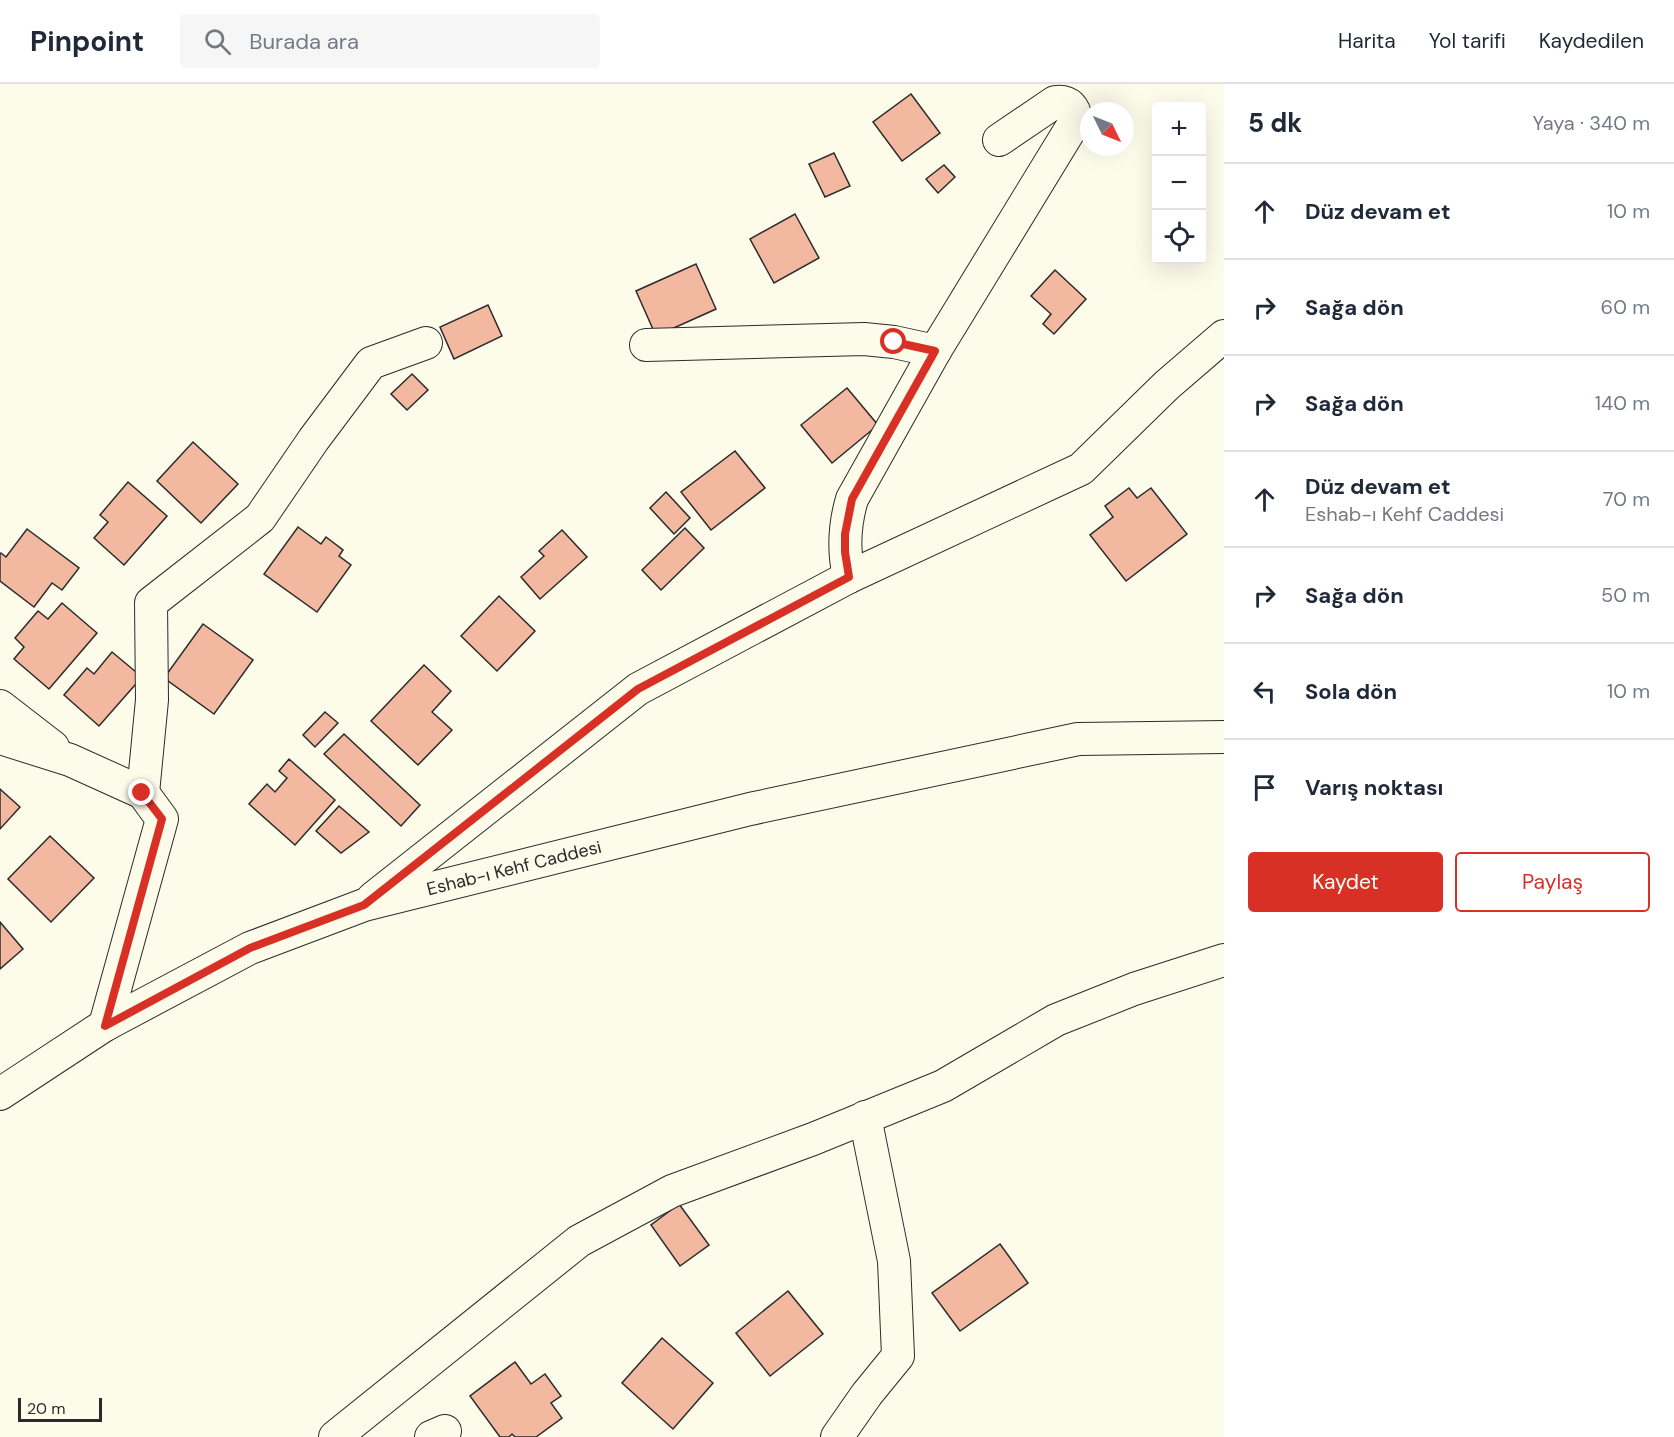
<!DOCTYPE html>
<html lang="tr">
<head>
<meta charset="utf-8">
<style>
  :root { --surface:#fff; --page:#f6f6f7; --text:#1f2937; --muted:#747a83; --line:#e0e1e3; --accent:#d93025 }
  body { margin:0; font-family:"DM Sans",sans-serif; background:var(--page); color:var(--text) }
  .controls { position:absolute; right:18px; top:18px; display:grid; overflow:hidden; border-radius:6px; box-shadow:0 6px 24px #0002 }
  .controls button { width:54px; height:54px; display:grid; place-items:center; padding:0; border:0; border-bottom:2px solid var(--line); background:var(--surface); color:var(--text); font:30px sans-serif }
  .compass { position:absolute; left:1080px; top:18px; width:54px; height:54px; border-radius:50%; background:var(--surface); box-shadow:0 6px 24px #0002; rotate:133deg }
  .scale { position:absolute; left:18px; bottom:15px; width:84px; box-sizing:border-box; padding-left:6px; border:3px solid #2b2b2b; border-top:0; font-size:16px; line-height:21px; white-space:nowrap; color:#2b2b2b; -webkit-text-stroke:4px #fdfbea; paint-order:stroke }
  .stop { position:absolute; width:18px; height:18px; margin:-14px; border:4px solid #d93025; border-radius:50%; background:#fff }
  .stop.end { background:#d93025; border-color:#fff; box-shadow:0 2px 6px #0008 }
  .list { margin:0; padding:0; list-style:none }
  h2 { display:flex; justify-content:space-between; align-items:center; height:78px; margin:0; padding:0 24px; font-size:26px }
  h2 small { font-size:20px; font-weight:400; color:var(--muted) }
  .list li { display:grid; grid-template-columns:39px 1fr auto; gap:18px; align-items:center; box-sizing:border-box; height:96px; padding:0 24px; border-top:2px solid var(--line) }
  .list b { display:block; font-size:22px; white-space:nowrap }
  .list p { margin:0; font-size:20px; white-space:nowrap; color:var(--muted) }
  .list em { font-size:20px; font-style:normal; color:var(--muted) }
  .actions { display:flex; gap:12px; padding:18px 24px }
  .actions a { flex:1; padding:14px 0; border:2px solid var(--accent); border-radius:6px; text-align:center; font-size:21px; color:var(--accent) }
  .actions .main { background:var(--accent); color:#fff }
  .icon { flex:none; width:33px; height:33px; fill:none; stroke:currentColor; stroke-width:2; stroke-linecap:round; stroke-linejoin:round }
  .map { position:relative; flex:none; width:1224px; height:1353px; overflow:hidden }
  header { display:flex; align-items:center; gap:36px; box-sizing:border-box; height:84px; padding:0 30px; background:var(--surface); border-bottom:2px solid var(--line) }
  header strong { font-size:28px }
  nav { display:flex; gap:33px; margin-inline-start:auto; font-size:21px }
  .search { width:420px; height:54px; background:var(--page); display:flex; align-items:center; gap:15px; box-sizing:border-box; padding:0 21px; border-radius:6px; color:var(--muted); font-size:22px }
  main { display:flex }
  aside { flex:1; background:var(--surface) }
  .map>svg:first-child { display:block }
</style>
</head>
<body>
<header>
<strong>Pinpoint</strong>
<div class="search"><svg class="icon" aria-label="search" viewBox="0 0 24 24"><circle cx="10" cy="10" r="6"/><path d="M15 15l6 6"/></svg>Burada ara</div>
<nav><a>Harita</a><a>Yol tarifi</a><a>Kaydedilen</a></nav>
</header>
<main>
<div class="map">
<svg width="1224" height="1353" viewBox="0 0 1224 1353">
  <rect width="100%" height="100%" fill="#fdfbea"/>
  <!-- building -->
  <g fill="#f2b8a0" stroke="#2b2b2b" stroke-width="1.5">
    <path d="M911,10L940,49L902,77L873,38Z"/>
    <path d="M834,69L850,102L825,113L809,80Z"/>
    <path d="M944,81L955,93L938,109L926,95Z"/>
    <path d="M795,130L819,174L774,199L750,155Z"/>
    <path d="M696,180L716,225L656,252L636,207Z"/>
    <path d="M1055,186L1086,215L1054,250L1043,240L1051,230L1031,212Z"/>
    <path d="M488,221L502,252L454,275L440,243Z"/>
    <path d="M412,290L428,306L407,326L391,310Z"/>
    <path d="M847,304L878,341L832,379L801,341Z"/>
    <path d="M193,358L238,400L201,439L157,397Z"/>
    <path d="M735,367L765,404L711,446L681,408Z"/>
    <path d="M128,398L167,432L124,481L94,454L108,438L100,431Z"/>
    <path d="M1129,404L1137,414L1151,404L1187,450L1126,497L1090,451L1113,433L1105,422Z"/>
    <path d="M666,408L690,434L674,450L650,424Z"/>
    <path d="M298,443L321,460L326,453L343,466L339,472L351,481L317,528L264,490Z"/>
    <path d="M685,444L704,464L661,506L642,486Z"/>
    <path d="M27,445L79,484L62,506L52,499L34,523L0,497V470L1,469L6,473Z"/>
    <path d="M562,446L587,473L540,515L521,493L544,472L539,467Z"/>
    <path d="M499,512L535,547L497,587L461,552Z"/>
    <path d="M62,519L97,549L49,605L14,575L24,563L15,554L38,527L48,535Z"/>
    <path d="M203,540L253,576L214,630L164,594Z"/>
    <path d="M112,568L142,593L99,642L64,611L87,584L94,590Z"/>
    <path d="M424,581L451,607L432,628L452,646L418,681L371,637Z"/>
    <path d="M325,628L338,639L315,663L303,651Z"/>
    <path d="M344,650L420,721L401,742L324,670Z"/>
    <path d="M289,675L335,716L295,761L249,720L267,700L275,708L287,694L279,687Z"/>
    <path d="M0,705L20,723L0,745Z"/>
    <path d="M339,722L369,748L341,769L316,747Z"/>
    <path d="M50,752L94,794L51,838L8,795Z"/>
    <path d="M0,838L23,865L0,885Z"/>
    <path d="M679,1120L709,1161L680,1182L651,1141Z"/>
    <path d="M1000,1160L1028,1199L960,1247L932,1209Z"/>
    <path d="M788,1207L823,1250L770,1292L736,1249Z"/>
    <path d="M662,1254L713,1299L673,1345L622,1299Z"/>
    <path d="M515,1278L531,1300L545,1290L561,1312L551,1319L562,1334L536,1353H515L512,1350L509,1353H500L470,1312Z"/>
  </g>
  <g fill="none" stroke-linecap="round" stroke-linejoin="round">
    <!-- minor casing -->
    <g stroke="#2b2b2b" stroke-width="34">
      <g id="minor">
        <path d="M646,261L864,255L894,258L935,267"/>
        <path d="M849,493C843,466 844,442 852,415L935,267L1076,36C1075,24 1069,16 1055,18L999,56"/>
        <path d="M0,622L53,663"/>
        <path d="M0,654L70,676L143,709L162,735L105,941"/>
        <path d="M143,709L152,616L151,519L260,434L314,355L371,279L426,259"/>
        <path d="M373,814L638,605L849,493L1081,385L1167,301L1224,252"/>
        <path d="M0,1010L105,941L250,864L364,821L750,725L1078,655L1224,653"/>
        <path d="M335,1353L579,1157L672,1107L813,1055L943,1002L1056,936L1134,905L1224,876"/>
        <path d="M431,1353L445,1347"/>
        <path d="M837,1353L867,1310L898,1272L894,1177L865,1033"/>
      </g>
    </g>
    <!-- minor -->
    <use href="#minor" stroke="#fdfbea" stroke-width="32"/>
  </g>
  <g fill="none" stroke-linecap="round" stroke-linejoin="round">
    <!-- route -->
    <path stroke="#d93025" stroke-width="8" d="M142,709L162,735L105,942L250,864L364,821L638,605L849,493L845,468V450L852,415L935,267L894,258"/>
  </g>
  <g text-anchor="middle" stroke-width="4.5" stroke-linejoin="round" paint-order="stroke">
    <!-- street labels -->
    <g font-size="18" fill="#2b2b2b" stroke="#fdfbea">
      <text transform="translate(514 784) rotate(-14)" y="6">Eshab-ı Kehf Caddesi</text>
    </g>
  </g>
</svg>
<div class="controls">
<button>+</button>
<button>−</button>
<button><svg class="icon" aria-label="locate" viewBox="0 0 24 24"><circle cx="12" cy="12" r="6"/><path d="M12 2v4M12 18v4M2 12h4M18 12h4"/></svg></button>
</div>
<svg class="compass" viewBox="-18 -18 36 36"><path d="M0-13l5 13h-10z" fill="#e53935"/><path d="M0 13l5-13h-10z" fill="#747a83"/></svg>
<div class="scale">20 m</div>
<div class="stop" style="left:894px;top:258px"></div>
<div class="stop end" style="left:142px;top:709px"></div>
</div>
<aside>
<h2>5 dk<small>Yaya · 340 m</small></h2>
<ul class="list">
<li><svg class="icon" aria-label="ahead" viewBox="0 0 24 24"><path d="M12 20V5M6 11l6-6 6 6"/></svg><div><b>Düz devam et</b></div><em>10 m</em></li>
<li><svg class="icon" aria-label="right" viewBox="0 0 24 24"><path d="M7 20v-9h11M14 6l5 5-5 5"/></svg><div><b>Sağa dön</b></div><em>60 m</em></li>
<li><svg class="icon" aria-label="right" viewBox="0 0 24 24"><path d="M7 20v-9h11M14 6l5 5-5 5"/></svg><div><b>Sağa dön</b></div><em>140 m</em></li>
<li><svg class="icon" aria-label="ahead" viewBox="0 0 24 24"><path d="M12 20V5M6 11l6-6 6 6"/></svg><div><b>Düz devam et</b><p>Eshab-ı Kehf Caddesi</p></div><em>70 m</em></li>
<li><svg class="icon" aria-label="right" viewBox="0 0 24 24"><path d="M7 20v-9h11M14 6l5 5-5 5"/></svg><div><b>Sağa dön</b></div><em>50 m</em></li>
<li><svg class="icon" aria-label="left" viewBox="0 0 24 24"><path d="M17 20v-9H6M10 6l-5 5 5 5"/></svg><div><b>Sola dön</b></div><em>10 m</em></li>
<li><svg class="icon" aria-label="arrive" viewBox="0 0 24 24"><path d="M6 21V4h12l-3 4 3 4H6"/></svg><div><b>Varış noktası</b></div></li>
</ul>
<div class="actions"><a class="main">Kaydet</a><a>Paylaş</a></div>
</aside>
</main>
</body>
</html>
